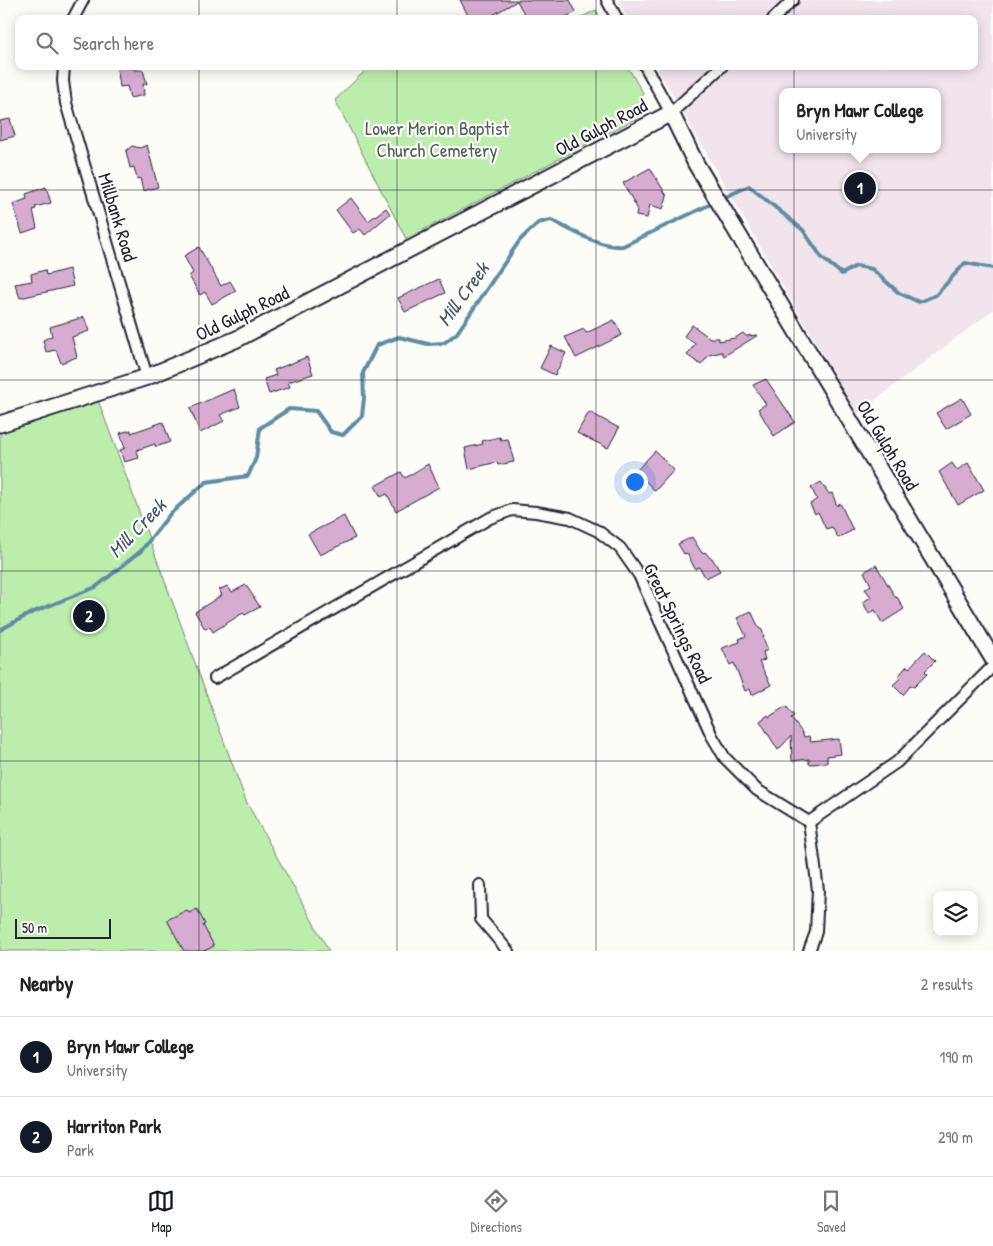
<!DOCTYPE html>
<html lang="en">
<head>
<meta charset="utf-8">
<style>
  :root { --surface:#fff; --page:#f2f2f2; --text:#222; --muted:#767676; --line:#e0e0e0; --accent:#111827 }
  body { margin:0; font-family:"Patrick Hand",sans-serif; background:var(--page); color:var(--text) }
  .controls { position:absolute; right:15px; bottom:15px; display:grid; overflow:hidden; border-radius:10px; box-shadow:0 2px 12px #0003 }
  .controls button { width:45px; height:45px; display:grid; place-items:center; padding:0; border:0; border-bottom:1px solid var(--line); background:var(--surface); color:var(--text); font:25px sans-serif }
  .scale { position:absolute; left:15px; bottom:12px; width:96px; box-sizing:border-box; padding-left:5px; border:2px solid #22223b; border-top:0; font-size:14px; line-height:18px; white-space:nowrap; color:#22223b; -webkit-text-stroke:4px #fdfcf7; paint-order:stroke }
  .you { position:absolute; left:634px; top:481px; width:18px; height:18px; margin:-12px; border:4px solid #fff; border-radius:50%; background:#1a73e8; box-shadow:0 0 0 8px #1a73e833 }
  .badge { display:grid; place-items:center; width:32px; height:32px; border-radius:50%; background:var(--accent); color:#fff; font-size:16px; font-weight:700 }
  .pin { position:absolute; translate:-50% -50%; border:2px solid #fff; box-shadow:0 1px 5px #0006 }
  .popup { position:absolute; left:779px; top:88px; width:162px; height:65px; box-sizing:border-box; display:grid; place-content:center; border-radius:10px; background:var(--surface); filter:drop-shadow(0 1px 4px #0005); font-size:16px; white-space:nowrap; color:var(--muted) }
  .popup b { font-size:19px; color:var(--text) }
  .popup::after { content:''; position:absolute; left:50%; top:100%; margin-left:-10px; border:10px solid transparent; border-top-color:var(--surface) }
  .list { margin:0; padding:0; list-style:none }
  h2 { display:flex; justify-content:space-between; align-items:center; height:65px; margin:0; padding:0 20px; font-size:21px }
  h2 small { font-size:16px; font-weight:400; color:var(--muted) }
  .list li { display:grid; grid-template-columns:32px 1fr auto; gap:15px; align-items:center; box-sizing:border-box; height:80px; padding:0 20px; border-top:1px solid var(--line) }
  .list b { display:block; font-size:19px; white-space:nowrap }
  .list p { margin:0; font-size:16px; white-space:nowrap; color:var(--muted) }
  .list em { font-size:16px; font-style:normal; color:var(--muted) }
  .icon { flex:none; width:28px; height:28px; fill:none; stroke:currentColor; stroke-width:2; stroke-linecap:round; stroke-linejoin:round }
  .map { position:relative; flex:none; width:993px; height:951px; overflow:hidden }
  .search { position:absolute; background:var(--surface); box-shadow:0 2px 12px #0003; left:15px; right:15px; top:15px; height:55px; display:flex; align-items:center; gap:12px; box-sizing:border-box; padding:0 18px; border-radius:10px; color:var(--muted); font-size:19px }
  .sheet { height:225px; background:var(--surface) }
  nav { display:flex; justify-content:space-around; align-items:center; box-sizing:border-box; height:70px; border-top:1px solid var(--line); background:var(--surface); font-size:14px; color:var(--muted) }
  nav a { display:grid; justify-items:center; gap:2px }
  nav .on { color:var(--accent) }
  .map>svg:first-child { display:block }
</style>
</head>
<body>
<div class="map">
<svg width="993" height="951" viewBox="0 0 993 951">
  <rect width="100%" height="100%" fill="#fdfcf7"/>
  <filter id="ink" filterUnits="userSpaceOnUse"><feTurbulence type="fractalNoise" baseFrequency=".02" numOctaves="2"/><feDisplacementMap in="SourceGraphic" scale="10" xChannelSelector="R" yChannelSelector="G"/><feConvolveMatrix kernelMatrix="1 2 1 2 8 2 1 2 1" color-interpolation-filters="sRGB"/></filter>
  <g filter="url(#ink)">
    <!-- built -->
    <path fill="#f2e4ec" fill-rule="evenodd" d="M618,0H993V310L857,414L656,66H974V19H628ZM782,92H938V149H782Z"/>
    <!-- green -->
    <g fill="#bdedac" stroke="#708874">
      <path d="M596,10L601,19H578Z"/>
      <path d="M370,66H627L643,93L637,118L406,239L335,100Z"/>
      <path d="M98,400L246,801L329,951H0V432Z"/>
    </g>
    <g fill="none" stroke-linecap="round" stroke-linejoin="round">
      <!-- stream -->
      <g stroke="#5f8ca3" stroke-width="4">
        <path d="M721,199L749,186L803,230L822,258L842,274L856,266L872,269L899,293L919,302L936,295L965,263L993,268"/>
        <path d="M0,630L31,613L96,587L141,551L170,514L206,482L248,476L256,458L260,428L289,409L316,411L331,432L343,435L362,416L364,398L363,373L377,345L399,337L428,344L444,343L457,333L520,240L538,223L551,220C571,230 601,248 623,246L715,202"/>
      </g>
    </g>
    <!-- building -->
    <g fill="#d7acd1" stroke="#22223b">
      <path d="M460,0H570L576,12L562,19H527L517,1L486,19H470Z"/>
      <path d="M117,66H133L134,70H143L147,84H143L144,95L130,98L127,86L120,87Z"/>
      <path d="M10,119L15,136L0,140V121Z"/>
      <path d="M147,145L158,187L143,191L140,178L137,179L134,167L130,168L126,151L132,146L140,148Z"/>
      <path d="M650,168L667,196L663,209L650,205L647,218L636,216L637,208L623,183Z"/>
      <path d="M46,187L51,203L35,207L36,209L33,210L37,228L22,233L13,204L27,199L26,194Z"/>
      <path d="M351,198L368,221L386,208L390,214L365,235L360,229L353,233L336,210Z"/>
      <path d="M199,247L221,286L230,281L236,291L212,304L205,292L200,295L189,276L193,273L184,256Z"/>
      <path d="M69,269L73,286L20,298L15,284L32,281L31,274L45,270L46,275Z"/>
      <path d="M439,279L445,293L405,312L398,298Z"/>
      <path d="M84,317L89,331L72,337L77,357L61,363L56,350L46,352L43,340L52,336L50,327Z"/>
      <path d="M614,320L622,335L576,358L565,337L584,329L586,333Z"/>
      <path d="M692,325L710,338H719V341L735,338L743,333L746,336L758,335L724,356L722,352L709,355L701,365L687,355L695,344L684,336Z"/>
      <path d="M551,346L566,353L555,375L540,368Z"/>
      <path d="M307,357L313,374L288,382L290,387L269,394L264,379L276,375L274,370Z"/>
      <path d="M766,379L795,422L774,436L758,409L766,404L753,385Z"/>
      <path d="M234,389L240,407L220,415L224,421L200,433L190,408Z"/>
      <path d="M962,398L971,414L946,429L936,413Z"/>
      <path d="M589,412L619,428L608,448L577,433Z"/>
      <path d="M163,422L170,442L156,447L155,444L137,450L139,458L124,462L120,450L125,448L120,433L131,430V433Z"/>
      <path d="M500,437L501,440L508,439L514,462L498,465L497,462L469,469L465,448L483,444L482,441Z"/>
      <path d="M655,451L674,470L655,491L636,471Z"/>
      <path d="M952,463L957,470L968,463L984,490L958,505L939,472Z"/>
      <path d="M428,464L439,487L396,511L387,494L381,497L375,486L401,472L405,478Z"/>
      <path d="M821,482L829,494L832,493L837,506L840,503L853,530L838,538L832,527L826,529L818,512L815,514L810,504L817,499L811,488Z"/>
      <path d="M344,516L355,538L320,555L308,534Z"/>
      <path d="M692,537L702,553L705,552L710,558H712L720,571L706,578L699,567L695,569L687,553L684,554L678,544Z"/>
      <path d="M876,565L896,598L897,597L904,609L882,623L875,610L869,614L863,602L871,597L865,589L871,585L864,572Z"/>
      <path d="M246,585L260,607L245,615L243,613L213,632L210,627L205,629L195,612L222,595L219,590L227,586L232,592Z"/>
      <path d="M751,611L759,628L762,630L764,636L763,638L768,650L763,652L765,660L759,662L771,685L752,695L750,689L745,691L734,663L730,665L722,648L740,642L739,639L746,636L737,618Z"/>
      <path d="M925,651L935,661L925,671L927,674L914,687L911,685L903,695L893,685L901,677L899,675L907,666L909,668Z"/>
      <path d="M786,706L794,716L791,718L801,731L804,737L809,736L811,742L839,739L841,754L827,756V763L809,764V759L792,761L791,736L778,750L760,721L768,715L769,717Z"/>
      <path d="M197,909L205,924L203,925L214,946L204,951H184L167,920L187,910L189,913Z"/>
    </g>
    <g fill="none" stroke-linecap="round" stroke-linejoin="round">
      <!-- street casing -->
      <g stroke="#22223b" stroke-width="14">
        <g id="street">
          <path d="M607,0L617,19"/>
          <path d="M73,19L83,0"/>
          <path d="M773,19L793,0"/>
          <path d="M64,66L63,81L66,103L147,377"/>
          <path d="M645,66L671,113L722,66"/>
          <path d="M215,678L490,518L512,510L536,512L570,518L598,531L620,548L639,575L712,736L725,758L757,790L809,822"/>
          <path d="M809,822L897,762L993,666"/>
          <path d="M480,885L481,919L508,951"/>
          <path d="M809,951L816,932L818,890L809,822"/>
        </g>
      </g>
      <!-- secondary casing -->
      <g stroke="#22223b" stroke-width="19">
        <path id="secondary" d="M0,424L147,377L237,339L671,113L696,164L993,659"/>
      </g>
      <!-- street -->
      <use href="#street" stroke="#fdfcf7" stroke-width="10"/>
      <!-- secondary -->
      <use href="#secondary" stroke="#fdfcf7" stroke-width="15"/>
    </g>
  </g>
  <!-- grid -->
  <path fill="none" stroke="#22223b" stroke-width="1" stroke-opacity="0.55" d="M199,0V19M397,0V19M596,0V19M794,0V19M199,66V951M397,66V951M596,66V951M794,66V951M0,190H993M0,380H993M0,571H993M0,761H993"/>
  <g text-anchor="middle" stroke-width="4.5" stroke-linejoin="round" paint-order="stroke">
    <!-- street labels -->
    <g font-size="19" fill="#22223b" stroke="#fdfcf7">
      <text transform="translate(601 127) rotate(-28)" y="7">Old Gulph Road</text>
      <text transform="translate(118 217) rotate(73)" y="7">Millbank Road</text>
      <text transform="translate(242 313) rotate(-26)" y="7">Old Gulph Road</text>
      <text transform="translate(888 445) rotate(59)" y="7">Old Gulph Road</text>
      <text transform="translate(678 623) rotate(64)" y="7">Great Springs Road</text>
    </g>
    <!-- park labels -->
    <g font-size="19" fill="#505f5d" stroke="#fdfcf7">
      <text x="437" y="135">Lower Merion Baptist<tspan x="437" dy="22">Church Cemetery</tspan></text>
    </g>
    <!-- water labels -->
    <g font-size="20" font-style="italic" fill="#41576f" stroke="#fdfcf7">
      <text transform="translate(463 294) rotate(-54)" y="7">Mill Creek</text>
      <text transform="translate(137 528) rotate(-46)" y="7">Mill Creek</text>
    </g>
  </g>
</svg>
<div class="controls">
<button><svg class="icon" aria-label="layers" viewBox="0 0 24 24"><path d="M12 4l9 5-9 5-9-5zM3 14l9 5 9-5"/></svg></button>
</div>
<div class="scale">50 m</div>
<div class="you"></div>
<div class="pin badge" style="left:860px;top:188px">1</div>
<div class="popup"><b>Bryn Mawr College</b>University</div>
<div class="pin badge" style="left:89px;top:616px">2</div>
<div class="search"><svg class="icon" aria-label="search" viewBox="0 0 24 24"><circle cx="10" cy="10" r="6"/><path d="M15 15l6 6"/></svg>Search here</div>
</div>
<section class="sheet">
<h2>Nearby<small>2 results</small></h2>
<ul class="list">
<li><span class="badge">1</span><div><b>Bryn Mawr College</b><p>University</p></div><em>190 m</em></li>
<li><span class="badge">2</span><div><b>Harriton Park</b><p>Park</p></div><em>290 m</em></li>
</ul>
</section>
<nav>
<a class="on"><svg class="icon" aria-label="map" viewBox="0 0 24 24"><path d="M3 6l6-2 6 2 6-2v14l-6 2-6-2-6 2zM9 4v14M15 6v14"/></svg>Map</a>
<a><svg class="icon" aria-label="directions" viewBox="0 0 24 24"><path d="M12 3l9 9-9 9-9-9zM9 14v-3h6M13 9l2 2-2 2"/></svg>Directions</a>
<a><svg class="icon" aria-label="saved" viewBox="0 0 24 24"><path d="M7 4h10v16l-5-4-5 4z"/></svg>Saved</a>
</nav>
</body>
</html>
